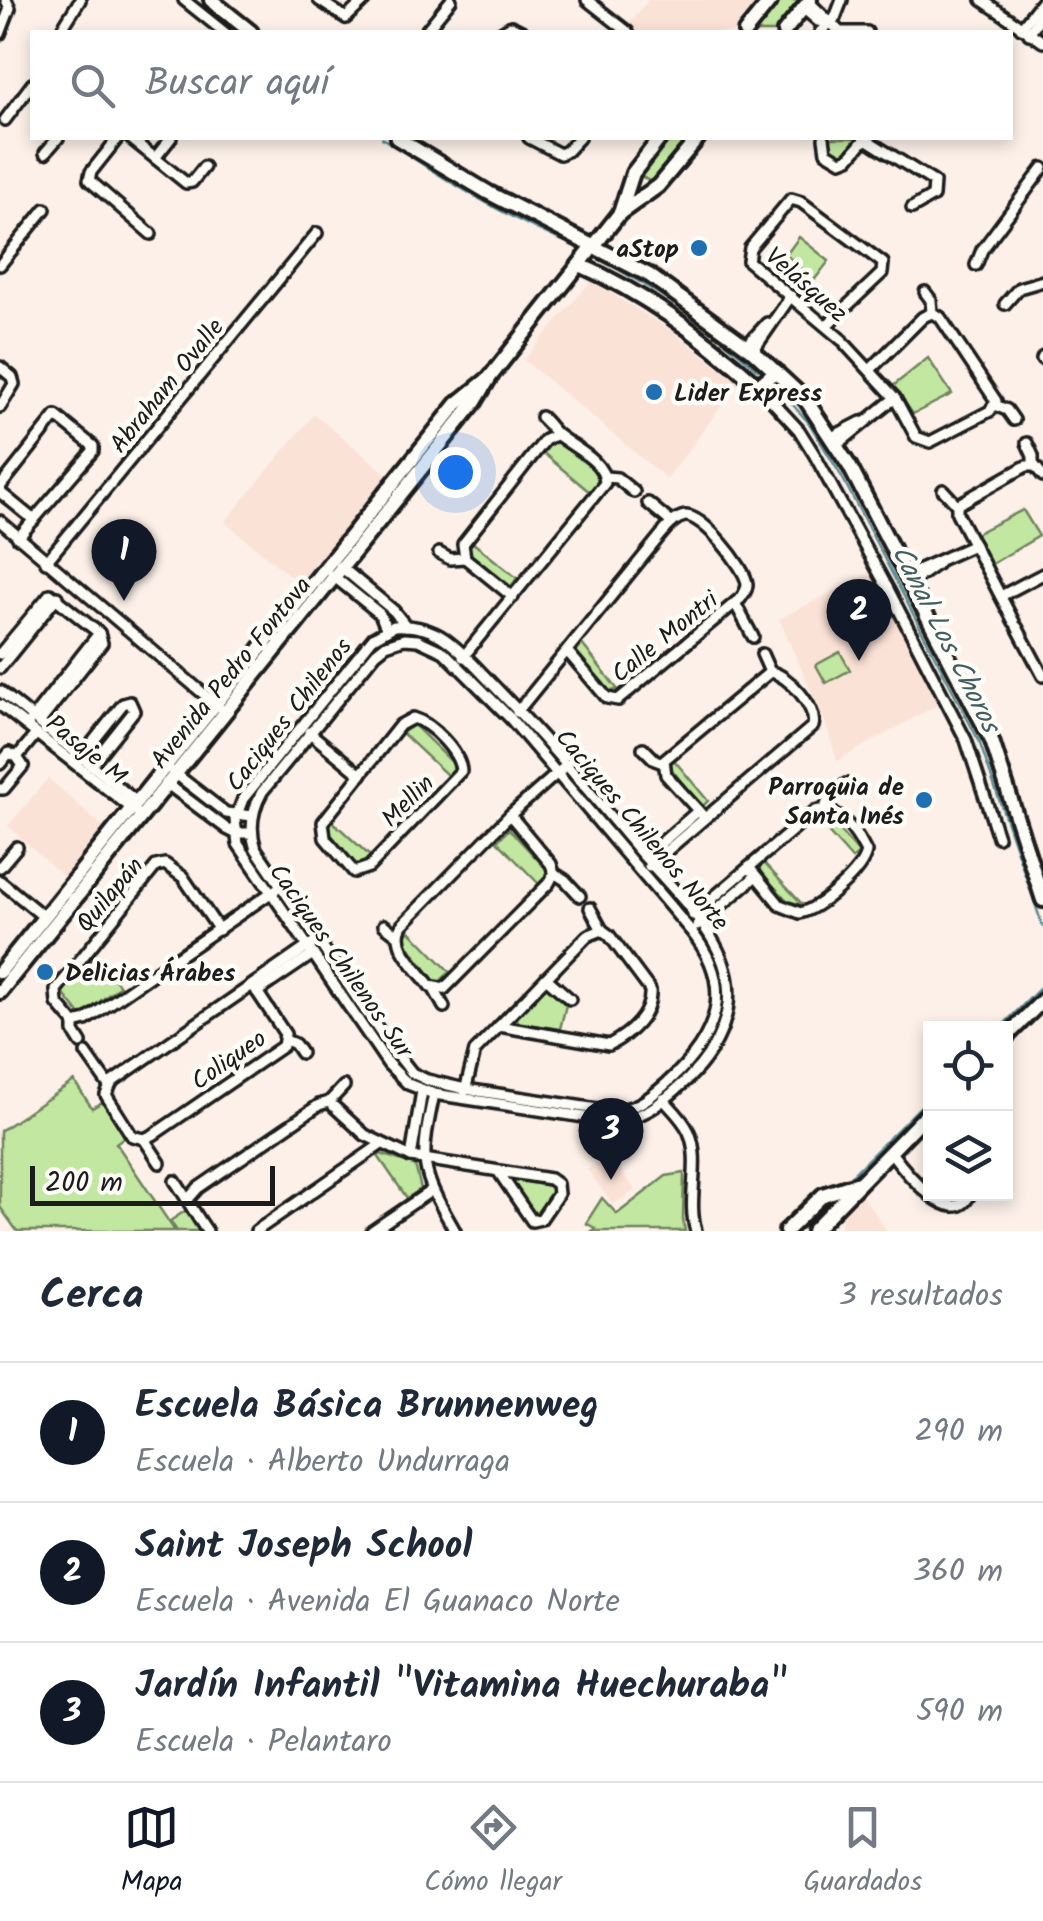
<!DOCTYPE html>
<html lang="es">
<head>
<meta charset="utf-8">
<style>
  :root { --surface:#fff; --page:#f6f6f7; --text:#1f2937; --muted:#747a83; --line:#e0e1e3; --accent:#111827 }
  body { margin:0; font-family:Kalam,sans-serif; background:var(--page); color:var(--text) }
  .controls { position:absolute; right:30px; bottom:30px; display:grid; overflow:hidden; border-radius:0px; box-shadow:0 5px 15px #0003 }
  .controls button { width:90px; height:90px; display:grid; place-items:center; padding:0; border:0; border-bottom:2px solid var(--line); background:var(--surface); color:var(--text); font:50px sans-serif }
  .scale { position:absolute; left:30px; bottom:25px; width:245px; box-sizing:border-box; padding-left:10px; border:5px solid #1c1c1c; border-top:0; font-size:28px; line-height:35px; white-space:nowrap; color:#1c1c1c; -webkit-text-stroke:8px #fdfcf7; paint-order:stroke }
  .you { position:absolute; left:455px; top:472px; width:35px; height:35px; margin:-25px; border:8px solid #fff; border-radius:50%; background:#1a73e8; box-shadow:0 0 0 15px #1a73e833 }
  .badge { display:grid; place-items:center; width:65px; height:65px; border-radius:50%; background:var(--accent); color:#fff; font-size:32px; font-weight:700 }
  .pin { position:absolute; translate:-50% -82px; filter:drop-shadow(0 2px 5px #0008) }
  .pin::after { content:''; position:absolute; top:52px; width:35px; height:30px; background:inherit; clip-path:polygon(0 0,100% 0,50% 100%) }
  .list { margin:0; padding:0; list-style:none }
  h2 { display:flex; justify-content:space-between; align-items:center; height:130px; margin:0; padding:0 40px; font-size:42px }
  h2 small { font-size:32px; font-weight:400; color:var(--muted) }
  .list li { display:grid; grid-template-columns:65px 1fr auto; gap:30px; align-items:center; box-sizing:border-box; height:140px; padding:0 40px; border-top:2px solid var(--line) }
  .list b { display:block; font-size:38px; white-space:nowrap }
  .list p { margin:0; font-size:32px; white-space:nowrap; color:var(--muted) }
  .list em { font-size:32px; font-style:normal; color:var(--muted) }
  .icon { flex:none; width:55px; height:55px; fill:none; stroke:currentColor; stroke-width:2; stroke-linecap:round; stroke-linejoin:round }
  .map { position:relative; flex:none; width:1043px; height:1231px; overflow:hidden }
  .search { position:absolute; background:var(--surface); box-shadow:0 5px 15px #0003; left:30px; right:30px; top:30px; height:110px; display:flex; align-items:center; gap:25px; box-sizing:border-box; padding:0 35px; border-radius:0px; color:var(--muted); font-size:38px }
  .sheet { height:550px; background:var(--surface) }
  nav { display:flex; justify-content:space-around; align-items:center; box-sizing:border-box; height:140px; border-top:2px solid var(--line); background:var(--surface); font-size:28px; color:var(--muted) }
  nav a { display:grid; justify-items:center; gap:5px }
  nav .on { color:var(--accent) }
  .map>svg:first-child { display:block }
</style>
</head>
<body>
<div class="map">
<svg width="1043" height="1231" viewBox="0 0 1043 1231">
  <rect width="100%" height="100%" fill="#fcf0e8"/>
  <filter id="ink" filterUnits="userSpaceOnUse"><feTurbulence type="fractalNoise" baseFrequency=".01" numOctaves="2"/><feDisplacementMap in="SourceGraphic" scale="20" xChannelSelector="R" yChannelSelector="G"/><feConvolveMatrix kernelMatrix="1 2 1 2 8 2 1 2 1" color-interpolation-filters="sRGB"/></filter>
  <g filter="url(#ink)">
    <!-- built -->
    <g fill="#fbe2d7">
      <path d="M648,0H759L733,32H634L627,27Z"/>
      <path d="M591,281L669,329L739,382L667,479L524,360Z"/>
      <path d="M314,414L387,474L301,585L225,522Z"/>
      <path d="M874,571L939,704L837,761L825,722L779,619Z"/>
      <path d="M48,778L103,827L64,877L8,826Z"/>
      <path d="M609,1154L635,1190L613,1205L587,1169Z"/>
      <path d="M862,1195L887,1231H841L843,1214Z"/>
    </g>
    <!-- green -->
    <g fill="#c2e7a1" stroke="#6f825e" stroke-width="2.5">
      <path d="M774,0H803L777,32H748Z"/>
      <path d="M664,138H692L654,184L636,173Z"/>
      <path d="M827,138H857L858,140L849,152L839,156L829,151Z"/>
      <path d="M799,237L829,261L802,296L788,284L800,267L786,255Z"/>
      <path d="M928,358L952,394L913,414L893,386Z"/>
      <path d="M550,441L562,442L601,474L591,493L542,452Z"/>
      <path d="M1023,510L1039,536L990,565L973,535Z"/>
      <path d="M472,542L517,578L510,588L470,556L468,547Z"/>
      <path d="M582,644L618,690L609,691L575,653Z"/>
      <path d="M840,652L850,670L826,683L816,665Z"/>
      <path d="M414,725L456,766L448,776L402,733Z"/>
      <path d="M674,760L708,801L702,807L668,765Z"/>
      <path d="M824,813L859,853L852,859L817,820Z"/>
      <path d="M332,821L370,856L361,865H352L327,833L326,828Z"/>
      <path d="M509,829L550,873L539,884L497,841Z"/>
      <path d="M764,863L802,904L789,902L758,870Z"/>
      <path d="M409,930L450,972L437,984L402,938Z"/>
      <path d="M96,954L120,986L81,1016L62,992Z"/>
      <path d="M546,986L566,1005L560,1029L519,1023L516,1017Z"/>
      <path d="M74,1081L92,1108L106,1100L128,1134L116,1143L175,1231H17L0,1207V1131Z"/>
      <path d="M381,1154L415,1165L421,1189L407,1198L378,1156Z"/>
      <path d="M684,1173L683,1220L685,1231H592L595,1228L586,1223L602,1198L617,1214L666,1176Z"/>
      <path d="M517,1180L550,1186L553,1191L536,1216L531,1215L514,1183Z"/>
      <path d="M188,1209L202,1231H177L170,1221Z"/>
    </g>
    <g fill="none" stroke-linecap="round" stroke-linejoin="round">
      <!-- stream -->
      <g stroke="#5d8d95" stroke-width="2.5">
        <path d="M195,0L234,32"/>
        <path d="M382,138C444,179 506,218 575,246"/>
        <path d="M598,259C657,289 710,327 758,370"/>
        <path d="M777,387L809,423L842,477L979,741L1043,927"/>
        <path d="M1000,1028L1043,985"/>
        <path d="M847,1180L930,1097"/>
      </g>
      <!-- street casing -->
      <g stroke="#1c1c1c" stroke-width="16">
        <g id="street">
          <path d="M184,0L224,32"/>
          <path d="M319,0L346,18L365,0"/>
          <path d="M587,0L628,32"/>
          <path d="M982,0L1043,42"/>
          <path d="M809,2L840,32H867"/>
          <path d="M803,8L818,21L828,23"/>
          <path d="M1021,28L1043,0"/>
          <path d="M60,32L80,0"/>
          <path d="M425,32L451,0"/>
          <path d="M501,32L511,26L523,32"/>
          <path d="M820,32L835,18L842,0"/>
          <path d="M0,34L10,8L6,0"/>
          <path d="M1029,34L1043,12"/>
          <path d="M5,120L32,84"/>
          <path d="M118,138L91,172L89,180L151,234"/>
          <path d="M130,138L186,183L192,182L204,167"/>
          <path d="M529,138L560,154L567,151L579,138"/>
          <path d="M824,138L826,152L841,161L849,158L865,139"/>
          <path d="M864,138L934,182L933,196L912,208"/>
          <path d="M45,153L58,138"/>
          <path d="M155,158L171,138"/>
          <path d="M0,265L45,209"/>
          <path d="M976,265L982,250L1043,168"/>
          <path d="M925,292L931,300L932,313"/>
          <path d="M1005,304L1019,288L1043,281"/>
          <path d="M827,325L882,273L883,263L801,202L791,199L750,248L748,261L842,340"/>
          <path d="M846,345L895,398L916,437L930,442L990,411L996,401L940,317L932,313"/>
          <path d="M746,346L767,323"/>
          <path d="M753,351L791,296"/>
          <path d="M1042,359L1043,357"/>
          <path d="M0,367L12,377L14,384L0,407"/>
          <path d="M870,370L923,317L932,313"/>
          <path d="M758,386L799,430L814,454L888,589L966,740L998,837"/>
          <path d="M995,405L1007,410L1014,420"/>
          <path d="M832,437L861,422"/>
          <path d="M1027,443L1033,456V465"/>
          <path d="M837,445L895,398"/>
          <path d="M606,477L617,478L634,492"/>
          <path d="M0,487L56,416L93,446V451L18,538"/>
          <path d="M0,487L1,493L34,520"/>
          <path d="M943,490L957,505V513L1014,622"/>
          <path d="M648,503L672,523"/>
          <path d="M957,505L1026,466H1035L1043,476"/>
          <path d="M0,521L219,707"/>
          <path d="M439,553L450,559L465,558"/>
          <path d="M46,562L317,233"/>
          <path d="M340,566L394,611L406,626"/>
          <path d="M332,575L380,614L387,630"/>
          <path d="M906,575L974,545"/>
          <path d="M910,583L937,564"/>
          <path d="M1001,596L1043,574"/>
          <path d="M513,597L465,558L463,544L545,440L556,435"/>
          <path d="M735,603L753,637"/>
          <path d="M394,626C413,625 429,628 445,639C465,653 482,674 499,691C547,740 591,794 635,846C664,880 713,925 725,968C737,1009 718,1049 689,1078C663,1102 641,1123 604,1120L434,1094L408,1084L388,1064L238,844L235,820L243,799L373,638Z"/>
          <path d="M1017,627L1043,676"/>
          <path d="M404,639L418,640L444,652L510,718L691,931C737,988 717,1038 667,1083C648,1100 631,1113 604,1110L465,1089L427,1080L412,1073L380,1032L256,849C249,829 252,810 262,792L376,653L386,645Z"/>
          <path d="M0,654L50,594L99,633"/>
          <path d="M762,654L770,672"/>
          <path d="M463,657L605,483C605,461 574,448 558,435C553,431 547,422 541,417"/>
          <path d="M0,668L57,597"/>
          <path d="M0,691L138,803"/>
          <path d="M0,705L135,811"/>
          <path d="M517,712L660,536C667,528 674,518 685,516C702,514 746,568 747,584C747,591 744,593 741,598L618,700L607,698L567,651"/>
          <path d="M413,718C431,723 460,752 461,771L369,867L354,872L325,838L323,822L400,725Z"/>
          <path d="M30,721L99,633"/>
          <path d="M39,723L102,643L99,633"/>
          <path d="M309,732L361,775"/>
          <path d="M643,748L655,760L663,763"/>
          <path d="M17,757L36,734"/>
          <path d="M80,758L123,704L130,702L134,711L91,765"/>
          <path d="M0,764L9,753L17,757"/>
          <path d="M172,771L226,813L253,816"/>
          <path d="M166,783L227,829L235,833H252"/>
          <path d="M0,789H4L23,766L17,757"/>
          <path d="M825,808L828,800L846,784"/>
          <path d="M510,815L551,864L554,873L565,880L580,896"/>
          <path d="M704,817L666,775L664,760L770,672"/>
          <path d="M645,857L698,811"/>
          <path d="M649,866L813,726C818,708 788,674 770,672"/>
          <path d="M0,867L17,847"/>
          <path d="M554,873L549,883L444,989L430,986C417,968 390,946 402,925L510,815L562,769"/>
          <path d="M0,881L44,917"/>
          <path d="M590,908L602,930"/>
          <path d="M693,915L815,811C837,803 857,834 866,852C862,872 820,908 800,913L780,905L749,867"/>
          <path d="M384,925L397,935"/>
          <path d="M697,926L756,876"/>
          <path d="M546,978L570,999"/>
          <path d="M254,987L285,1034L283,1046L153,1135L144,1139L132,1136L106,1095L112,1082L313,943"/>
          <path d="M434,989L444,1007"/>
          <path d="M257,992L313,954"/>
          <path d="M74,1023L86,1020L275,890"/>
          <path d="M286,1040L295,1044L301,1053"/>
          <path d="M81,1043L74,1032V1023L57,1003L56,990L156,866L165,864L183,877L219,930"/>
          <path d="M86,1053L109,1086"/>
          <path d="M465,1091L475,1051L587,936L602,930L609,935L650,990C652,1015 630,1034 609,1045L499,1026"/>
          <path d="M434,1094C419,1164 420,1170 455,1231"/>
          <path d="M663,1099C672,1109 683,1119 689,1132C702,1162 686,1199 696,1231"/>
          <path d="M329,1102L365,1135L411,1157L550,1179L557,1184L558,1194L541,1219L532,1221L498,1171"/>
          <path d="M144,1139L160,1163"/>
          <path d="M890,1151C906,1173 953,1231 970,1194"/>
          <path d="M411,1157L422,1091"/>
          <path d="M175,1181C187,1198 194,1213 207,1231"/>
          <path d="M190,1197L198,1188L319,1105L329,1102L344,1086"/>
          <path d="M256,1231L380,1145"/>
          <path d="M372,1231L432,1190"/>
        </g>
      </g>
      <!-- secondary casing -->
      <g stroke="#1c1c1c" stroke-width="20">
        <g id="secondary">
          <path d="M211,0L251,32"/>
          <path d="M745,32L771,0"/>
          <path d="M784,32L810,0"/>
          <path d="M397,138L489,193L649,275L753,351L806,400L850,467L992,741L1043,900"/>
          <path d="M620,213L658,186L698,138"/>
          <path d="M580,265C646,294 705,338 758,386L776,371"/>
          <path d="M0,972L457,404L488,379"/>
          <path d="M0,992L475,402L490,377L620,213L633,173L660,138"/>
          <path d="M1006,1037L1043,1000"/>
          <path d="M786,1231L823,1195L859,1183"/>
          <path d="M813,1231L930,1111"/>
        </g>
      </g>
      <!-- street -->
      <use href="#street" stroke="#fdfcf7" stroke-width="9"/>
      <!-- secondary -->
      <use href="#secondary" stroke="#fdfcf7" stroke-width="12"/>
    </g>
  </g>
  <!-- markers -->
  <g fill="#1f6fb2" stroke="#fdfcf7" stroke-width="4">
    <circle cx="699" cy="248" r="10"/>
    <circle cx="654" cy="392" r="10"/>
    <circle cx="924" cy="800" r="10"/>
    <circle cx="45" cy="972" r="10"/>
  </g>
  <g text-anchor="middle" stroke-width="9" stroke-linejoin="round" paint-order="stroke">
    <!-- poi labels -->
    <g font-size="25" font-weight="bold" fill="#1c1c1c" stroke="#fdfcf7" text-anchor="end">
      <text x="679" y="257">aStop</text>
      <text x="674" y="401" text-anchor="start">Lider Express</text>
      <text x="904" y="795">Parroquia de<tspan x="904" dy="29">Santa Inés</tspan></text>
      <text x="65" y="981" text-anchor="start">Delicias Árabes</text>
    </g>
    <!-- street labels -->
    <g font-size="25" fill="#1c1c1c" stroke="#fdfcf7">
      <text transform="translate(807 284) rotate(41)" y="9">Velásquez</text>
      <text transform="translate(166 385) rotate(-51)" y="9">Abraham Ovalle</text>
      <text transform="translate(664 636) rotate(-39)" y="9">Calle Montri</text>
      <text transform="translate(230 672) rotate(-51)" y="9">Avenida Pedro Fontova</text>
      <text transform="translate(288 714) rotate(-52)" y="9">Caciques Chilenos</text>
      <text transform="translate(87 749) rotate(39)" y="9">Pasaje M</text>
      <text transform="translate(407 800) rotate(-45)" y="9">Mellin</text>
      <text transform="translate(643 829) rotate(50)" y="9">Caciques Chilenos Norte</text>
      <text transform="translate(109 894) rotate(-50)" y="9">Quilapán</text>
      <text transform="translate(342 960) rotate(55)" y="9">Caciques Chilenos Sur</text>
      <text transform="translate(228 1059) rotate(-35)" y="9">Coliqueo</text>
    </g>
    <!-- water labels -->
    <g font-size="28" font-style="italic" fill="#425e62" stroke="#fdfcf7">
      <text transform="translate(947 638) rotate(63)" y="10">Canal Los Choros</text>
    </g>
  </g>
</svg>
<div class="controls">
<button><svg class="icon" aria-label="locate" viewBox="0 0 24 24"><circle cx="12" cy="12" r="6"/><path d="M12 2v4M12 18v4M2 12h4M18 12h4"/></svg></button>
<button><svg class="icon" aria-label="layers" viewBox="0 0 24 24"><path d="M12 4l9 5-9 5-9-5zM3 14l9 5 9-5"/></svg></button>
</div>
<div class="scale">200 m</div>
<div class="you"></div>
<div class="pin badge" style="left:124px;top:601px">1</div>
<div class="pin badge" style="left:859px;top:661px">2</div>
<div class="pin badge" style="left:611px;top:1180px">3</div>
<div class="search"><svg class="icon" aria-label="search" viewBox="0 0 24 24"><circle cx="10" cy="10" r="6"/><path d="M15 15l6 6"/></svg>Buscar aquí</div>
</div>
<section class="sheet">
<h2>Cerca<small>3 resultados</small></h2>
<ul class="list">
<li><span class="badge">1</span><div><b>Escuela Básica Brunnenweg</b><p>Escuela · Alberto Undurraga</p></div><em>290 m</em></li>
<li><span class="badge">2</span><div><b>Saint Joseph School</b><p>Escuela · Avenida El Guanaco Norte</p></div><em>360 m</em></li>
<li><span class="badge">3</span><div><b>Jardín Infantil &quot;Vitamina Huechuraba&quot;</b><p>Escuela · Pelantaro</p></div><em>590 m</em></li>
</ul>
</section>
<nav>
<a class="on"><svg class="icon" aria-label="map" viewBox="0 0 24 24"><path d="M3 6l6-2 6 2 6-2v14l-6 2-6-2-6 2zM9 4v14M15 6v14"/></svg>Mapa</a>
<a><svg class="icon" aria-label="directions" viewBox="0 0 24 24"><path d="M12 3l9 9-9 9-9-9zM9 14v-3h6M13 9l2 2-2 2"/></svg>Cómo llegar</a>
<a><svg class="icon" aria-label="saved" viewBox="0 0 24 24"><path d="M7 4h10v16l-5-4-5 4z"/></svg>Guardados</a>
</nav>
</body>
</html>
